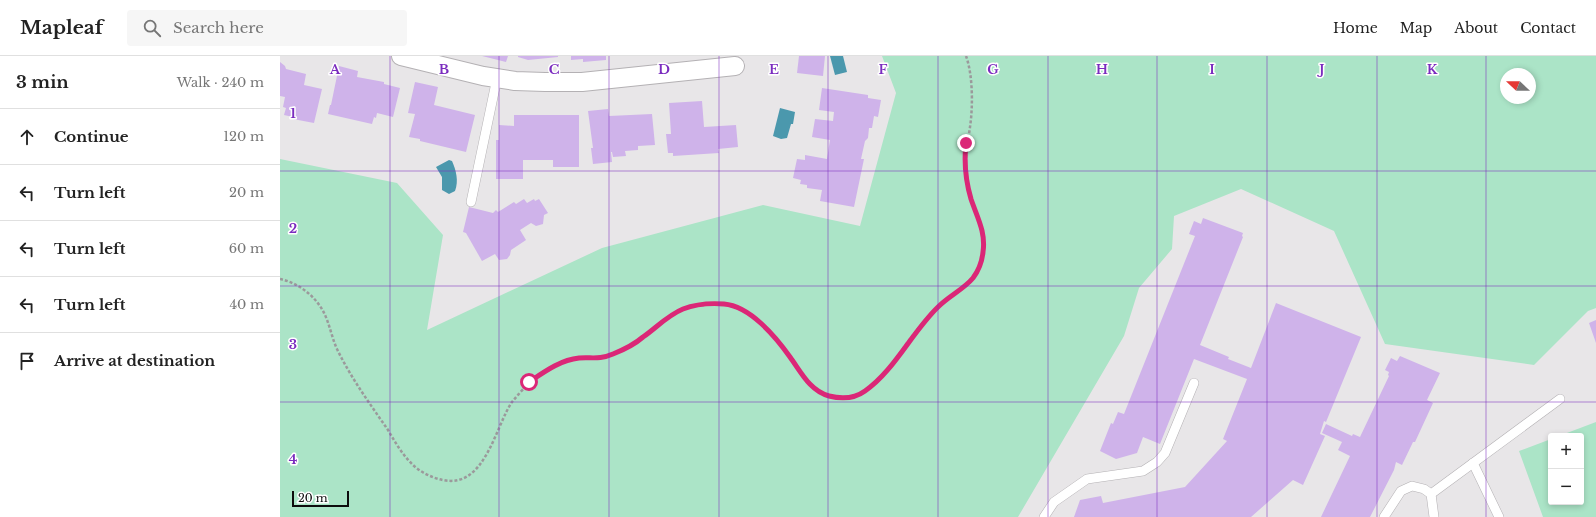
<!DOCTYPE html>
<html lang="en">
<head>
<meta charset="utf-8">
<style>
  :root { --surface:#fff; --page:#f6f6f6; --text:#222; --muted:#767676; --line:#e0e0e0 }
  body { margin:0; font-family:"Libre Baskerville",serif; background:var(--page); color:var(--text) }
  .controls { position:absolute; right:12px; bottom:12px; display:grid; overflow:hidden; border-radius:4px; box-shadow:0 2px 6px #0003 }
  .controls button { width:36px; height:36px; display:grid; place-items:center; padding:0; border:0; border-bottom:1px solid var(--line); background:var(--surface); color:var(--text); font:20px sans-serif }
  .compass { position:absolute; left:1220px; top:12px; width:36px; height:36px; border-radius:50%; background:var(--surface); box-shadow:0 2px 6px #0003; rotate:292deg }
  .scale { position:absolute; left:12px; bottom:10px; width:57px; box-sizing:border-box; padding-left:4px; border:2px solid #0d0c0d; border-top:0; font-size:11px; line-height:14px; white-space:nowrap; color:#0d0c0d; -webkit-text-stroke:3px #fff; paint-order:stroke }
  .stop { position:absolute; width:12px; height:12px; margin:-9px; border:3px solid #db2777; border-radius:50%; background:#fff }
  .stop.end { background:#db2777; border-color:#fff; box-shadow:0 1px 4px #0008 }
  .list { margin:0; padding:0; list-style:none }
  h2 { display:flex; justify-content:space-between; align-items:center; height:52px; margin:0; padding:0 16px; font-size:17px }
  h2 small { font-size:13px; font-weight:400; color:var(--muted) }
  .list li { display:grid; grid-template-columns:26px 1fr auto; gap:12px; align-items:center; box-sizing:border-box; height:56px; padding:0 16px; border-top:1px solid var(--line) }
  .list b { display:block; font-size:15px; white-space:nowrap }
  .list em { font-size:13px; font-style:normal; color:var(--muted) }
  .icon { flex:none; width:22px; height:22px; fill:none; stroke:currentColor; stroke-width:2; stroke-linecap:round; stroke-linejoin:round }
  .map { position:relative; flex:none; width:1316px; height:461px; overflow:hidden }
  header { display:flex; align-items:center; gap:24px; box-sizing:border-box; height:56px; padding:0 20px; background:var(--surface); border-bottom:1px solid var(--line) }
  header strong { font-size:19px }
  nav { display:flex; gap:22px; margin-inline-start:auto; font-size:14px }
  .search { width:280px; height:36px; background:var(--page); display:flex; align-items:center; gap:10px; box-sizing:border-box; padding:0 14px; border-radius:4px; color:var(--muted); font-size:15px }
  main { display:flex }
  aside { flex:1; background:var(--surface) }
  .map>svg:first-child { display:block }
</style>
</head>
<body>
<header>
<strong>Mapleaf</strong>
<div class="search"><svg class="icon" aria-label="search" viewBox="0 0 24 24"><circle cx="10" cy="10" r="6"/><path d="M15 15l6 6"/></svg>Search here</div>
<nav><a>Home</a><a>Map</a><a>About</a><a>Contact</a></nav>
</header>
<main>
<aside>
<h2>3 min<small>Walk · 240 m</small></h2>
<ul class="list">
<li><svg class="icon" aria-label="ahead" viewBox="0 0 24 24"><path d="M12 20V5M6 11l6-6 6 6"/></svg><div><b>Continue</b></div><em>120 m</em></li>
<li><svg class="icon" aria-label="left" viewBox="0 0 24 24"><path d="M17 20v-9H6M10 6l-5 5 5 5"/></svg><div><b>Turn left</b></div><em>20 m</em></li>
<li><svg class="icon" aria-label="left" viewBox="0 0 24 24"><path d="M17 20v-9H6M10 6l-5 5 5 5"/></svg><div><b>Turn left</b></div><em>60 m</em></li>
<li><svg class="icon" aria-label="left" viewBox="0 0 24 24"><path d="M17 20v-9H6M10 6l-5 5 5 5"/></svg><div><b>Turn left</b></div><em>40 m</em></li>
<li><svg class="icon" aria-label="arrive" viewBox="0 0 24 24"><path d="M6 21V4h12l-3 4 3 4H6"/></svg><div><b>Arrive at destination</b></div></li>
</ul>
</aside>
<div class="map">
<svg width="1316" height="461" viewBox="0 0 1316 461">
  <rect width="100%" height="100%" fill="#e8e6e8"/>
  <!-- green -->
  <g fill="#abe4c7" fill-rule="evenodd">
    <path d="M602,0H1316V252L1308,255L1254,309L1105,288L1054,175L961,133L894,160L892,193L859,232L844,280L738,461H0V103L117,127L163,179L147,274L322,192L483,149L580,170L616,37ZM1226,18H1250V42H1226Z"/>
    <path d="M1316,366V461H1263L1239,395L1271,383V446H1301V380H1279Z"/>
  </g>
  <!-- water -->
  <g fill="#4b98ad">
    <path d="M550,0H563L567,16L555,19Z"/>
    <path d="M500,52L515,56L513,68H511L507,82L501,83L493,80Z"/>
    <path d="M169,104L172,105C176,114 179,125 175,135L169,138L162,134V121L156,111Z"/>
  </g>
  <!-- building -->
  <g fill="#cfb3ea">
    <path d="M202,0H228L226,6Z"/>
    <path d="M238,0H278V1L248,4L238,1Z"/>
    <path d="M291,0H326V4L303,6V3L291,4Z"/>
    <path d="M519,0H545L543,20L517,17Z"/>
    <path d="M0,6L5,10L6,13L26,18L24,29L42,33L34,67L13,63V61L4,59L6,52L3,51L5,41L0,40Z"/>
    <path d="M59,10L78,15L77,21L104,26V28L120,32L113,61L97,57L96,62L94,61L92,68L48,58L50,49H51Z"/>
    <path d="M135,26L158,31L154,49L195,59L186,96L140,85V83L129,81L135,58L128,57Z"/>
    <path d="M542,32L588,39V42L601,44L598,61L594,60L592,72H589L588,82L585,85L581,103H584L574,151L540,145L542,134L527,132V129L520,128L521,124L513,122L517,103L525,104V99L547,103L550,84L532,81L535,63L553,65L554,56L539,54Z"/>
    <path d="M422,45L424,71L456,69L458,91L438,93L439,97L393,100V97H388L386,78H391L389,47Z"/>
    <path d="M328,53L329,60L372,58L375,89L358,90V94L345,95L346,100L333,101L332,96H331L332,106L313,108L311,92H313L308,55Z"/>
    <path d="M234,59H299V111H273V104H243V123H216V84H219V69L234,70Z"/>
    <path d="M244,143L247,147L254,143L255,145L259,143L268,157L264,159L263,168L256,170L251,167L240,174L246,184L231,194L230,199L227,203L219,204L215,198L202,205L186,177L183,176L189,151L213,157L216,154L218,156L234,146L236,148Z"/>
    <path d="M923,162L963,177L962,180L963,181L920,289L949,301L948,303L971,312L996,247L1081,281L1046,366L1044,365L1040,378L1045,380L1023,429L1013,424L971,461H794L800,444L821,440L823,447L905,431L947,385L943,383L967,323L914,303L880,388L863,381L857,397L836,403L820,395L831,367L833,368L838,356L844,358L915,180L909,178L914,165L921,168Z"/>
    <path d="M1316,264V287L1309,267Z"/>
    <path d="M1120,300L1160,317L1147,344L1153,347L1135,386H1133L1122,409L1116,406L1114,414L1090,461H1041L1070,400L1058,394L1062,386L1042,377L1046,368L1072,380L1073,378L1080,381L1109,320L1108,319L1109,316L1105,314L1111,302L1117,305Z"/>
  </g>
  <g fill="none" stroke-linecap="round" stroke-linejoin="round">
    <!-- service casing -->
    <g stroke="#b4b1b4" stroke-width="10">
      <g id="service">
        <path d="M191,146L217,22"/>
        <path d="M1193,407L1219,461"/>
        <path d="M1151,438L1280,343"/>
        <path d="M764,461L774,446L807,423L863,415L877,406L885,397L914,327"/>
        <path d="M1104,461L1121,435L1132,430L1144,433L1151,438L1154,461"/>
      </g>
    </g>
    <!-- minor casing -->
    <g stroke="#b4b1b4" stroke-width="20">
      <path id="minor" d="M121,0L203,20L235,25L265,26H302L455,10"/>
    </g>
    <!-- path -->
    <path stroke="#9b999b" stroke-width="2.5" stroke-dasharray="3 2" stroke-linecap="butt" d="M0,223C19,227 37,241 45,259C50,270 52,282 57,293C71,322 90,348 108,374C115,386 122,398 132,408C140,416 152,422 163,424C205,433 215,371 232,346C237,340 243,333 248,328C261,315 282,303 301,302C312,302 320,302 330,299C341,295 353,289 362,282C375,273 386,262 401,254C412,249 424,249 436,248C469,248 492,277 510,302C526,324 538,347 571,341C597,336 617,299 633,279C640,270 648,260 657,252C670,239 692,229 699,211C710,184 698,166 691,142C688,132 687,122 686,112C685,98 688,86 690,71C693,51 693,19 686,0"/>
    <!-- service -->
    <use href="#service" stroke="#fff" stroke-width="9"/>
    <!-- minor -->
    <use href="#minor" stroke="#fff" stroke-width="18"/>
  </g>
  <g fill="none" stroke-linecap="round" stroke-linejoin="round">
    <!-- route -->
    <path stroke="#db2777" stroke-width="5" d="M249,326C264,316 280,304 299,302C312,301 319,304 333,298C343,294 355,288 363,281C376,272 388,259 403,253C416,248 431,247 444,248C470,250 496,281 510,301C521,316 530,335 549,340C561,343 574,343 585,335C614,315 632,276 658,251C669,240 684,233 693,222C699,214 702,206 703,196C706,176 697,161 691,143C686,126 684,105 686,87"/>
  </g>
  <!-- grid -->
  <path fill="none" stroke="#7b2cbf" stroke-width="1" stroke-opacity="0.55" d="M110,0V461M219,0V461M329,0V461M439,0V461M548,0V461M658,0V461M768,0V461M877,0V461M987,0V461M1097,0V461M1206,0V461M0,115H1316M0,230H1316M0,346H1316"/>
  <g font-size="13" text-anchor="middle" font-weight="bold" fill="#7b2cbf" stroke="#fff" stroke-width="3" stroke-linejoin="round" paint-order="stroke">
    <text x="55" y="18">A</text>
    <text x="164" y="18">B</text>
    <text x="274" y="18">C</text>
    <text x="384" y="18">D</text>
    <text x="494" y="18">E</text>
    <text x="603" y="18">F</text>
    <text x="713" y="18">G</text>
    <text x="822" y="18">H</text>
    <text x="932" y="18">I</text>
    <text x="1042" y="18">J</text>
    <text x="1152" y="18">K</text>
    <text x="13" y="62">1</text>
    <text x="13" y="177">2</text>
    <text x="13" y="293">3</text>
    <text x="13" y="408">4</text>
  </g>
</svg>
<div class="controls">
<button>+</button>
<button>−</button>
</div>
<svg class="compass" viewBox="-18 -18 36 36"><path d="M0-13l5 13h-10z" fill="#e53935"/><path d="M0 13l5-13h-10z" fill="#767676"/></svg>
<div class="scale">20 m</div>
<div class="stop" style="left:249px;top:326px"></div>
<div class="stop end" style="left:686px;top:87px"></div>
</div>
</main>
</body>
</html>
